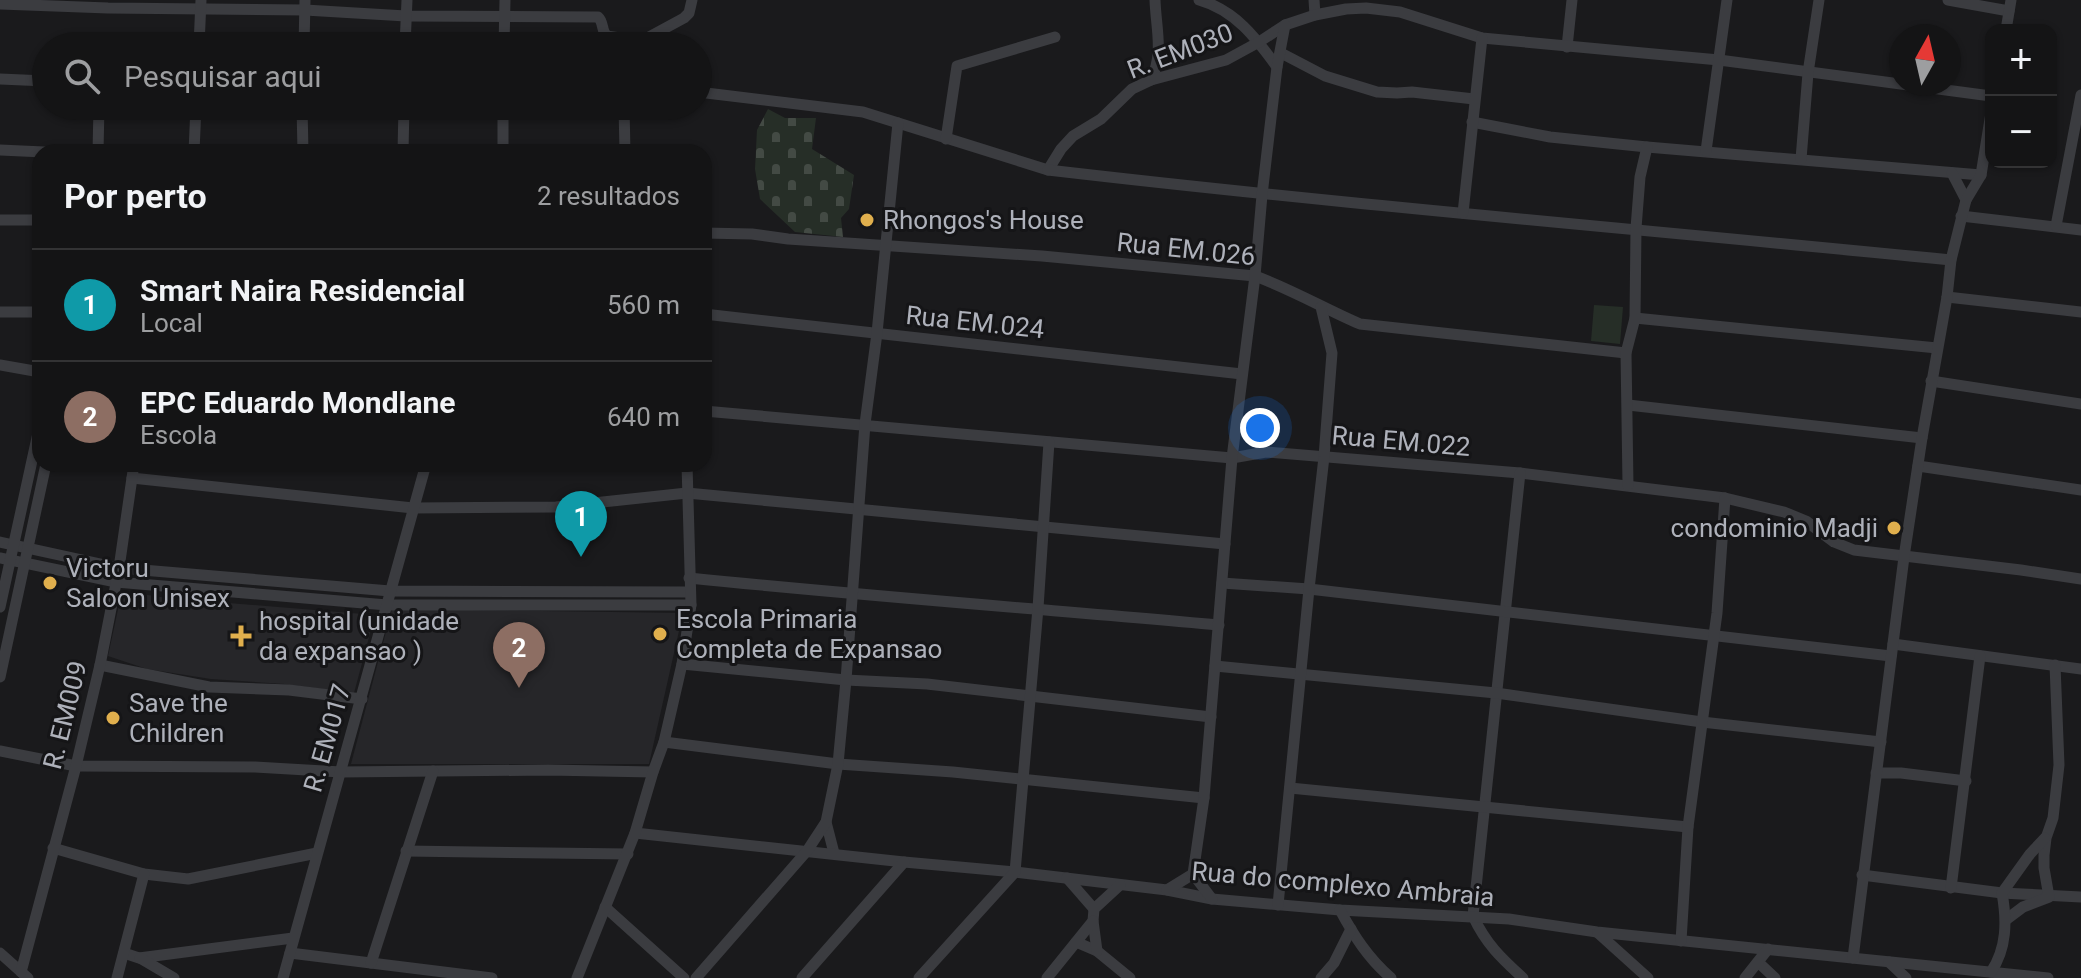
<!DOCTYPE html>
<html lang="pt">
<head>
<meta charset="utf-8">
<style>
  :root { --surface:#141415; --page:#1d1d1e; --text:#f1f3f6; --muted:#9d9ea0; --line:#333334; --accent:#0f766e }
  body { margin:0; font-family:Roboto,sans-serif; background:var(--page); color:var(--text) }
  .controls { position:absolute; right:24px; top:24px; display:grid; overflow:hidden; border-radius:16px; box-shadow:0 2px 6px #0004 }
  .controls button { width:72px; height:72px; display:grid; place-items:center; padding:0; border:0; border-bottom:2px solid var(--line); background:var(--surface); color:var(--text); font:40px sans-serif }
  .compass { position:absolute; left:1889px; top:24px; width:72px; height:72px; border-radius:50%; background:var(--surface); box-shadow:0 2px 6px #0004; rotate:8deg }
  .you { position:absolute; left:1260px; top:428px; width:28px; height:28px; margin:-20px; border:6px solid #fff; border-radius:50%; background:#1a73e8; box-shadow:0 0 0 12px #1a73e833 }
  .badge { display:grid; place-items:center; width:52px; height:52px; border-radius:50%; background:var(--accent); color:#fff; font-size:26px; font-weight:700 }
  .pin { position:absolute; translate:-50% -66px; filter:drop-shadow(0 2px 4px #0008) }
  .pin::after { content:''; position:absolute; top:42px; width:28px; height:24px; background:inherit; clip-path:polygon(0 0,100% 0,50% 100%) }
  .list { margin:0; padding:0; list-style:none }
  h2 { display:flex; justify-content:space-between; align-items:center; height:104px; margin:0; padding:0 32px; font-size:34px }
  h2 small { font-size:26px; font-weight:400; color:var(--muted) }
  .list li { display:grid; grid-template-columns:52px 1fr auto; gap:24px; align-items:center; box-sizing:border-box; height:112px; padding:0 32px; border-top:2px solid var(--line) }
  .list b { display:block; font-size:30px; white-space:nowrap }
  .list p { margin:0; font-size:26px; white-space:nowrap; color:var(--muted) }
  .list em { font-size:26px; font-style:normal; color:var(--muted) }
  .icon { flex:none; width:44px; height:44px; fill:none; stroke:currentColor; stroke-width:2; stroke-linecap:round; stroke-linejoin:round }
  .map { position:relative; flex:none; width:2081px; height:978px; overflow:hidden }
  .search { position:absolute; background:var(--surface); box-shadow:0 2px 6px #0004; left:32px; top:32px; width:680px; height:88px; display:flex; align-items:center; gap:20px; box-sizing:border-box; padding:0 28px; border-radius:44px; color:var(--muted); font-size:30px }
  .panel { position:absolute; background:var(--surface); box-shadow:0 2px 6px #0004; left:32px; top:144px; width:680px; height:328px; border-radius:24px }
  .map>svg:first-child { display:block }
</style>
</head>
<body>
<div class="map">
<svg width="2081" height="978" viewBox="0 0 2081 978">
  <defs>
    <pattern id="cemetery-stones" width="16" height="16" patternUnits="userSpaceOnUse" patternTransform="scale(2)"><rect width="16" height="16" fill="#262e27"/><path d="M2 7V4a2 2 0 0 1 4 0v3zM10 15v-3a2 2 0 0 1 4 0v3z" fill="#434a44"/></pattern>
  </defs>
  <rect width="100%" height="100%" fill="#1a1a1c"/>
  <!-- built -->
  <g fill="#262629">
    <path d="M122,591L167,598L375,615L354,693L284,684L211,679L147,669L108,656Z"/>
    <path d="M392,609L683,613L649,764H351Z"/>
  </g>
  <!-- cemetery -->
  <path fill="url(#cemetery-stones)" d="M768,109L785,118H816L812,149L854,175L849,209L841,218L843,237L795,232L760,199L755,169L757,130Z"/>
  <!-- park -->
  <path fill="#262e27" d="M1594,305L1623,307L1620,344L1591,341Z"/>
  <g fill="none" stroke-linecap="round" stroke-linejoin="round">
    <!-- minor -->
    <g stroke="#3b3c40" stroke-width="11">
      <path d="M1199,0C1235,10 1256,38 1277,67"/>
      <path d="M1314,0L1315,15"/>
      <path d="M1948,0L2009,11"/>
      <path d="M0,4L108,8L305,10L406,16L598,17C604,22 601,31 607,36L639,41"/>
      <path d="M2006,30L2011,0"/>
      <path d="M636,44L684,18L689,13L692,0"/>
      <path d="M199,46L201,0"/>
      <path d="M304,46L305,0"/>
      <path d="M405,46L407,0"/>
      <path d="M504,46L505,0"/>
      <path d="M1567,47L1572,0"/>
      <path d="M1281,53L1325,76L1377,92L1397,93L1412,92L1474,99"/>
      <path d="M0,79L46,81"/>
      <path d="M1151,80C1164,53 1156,29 1155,0"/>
      <path d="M698,92L863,112L1048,170L1061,149L1073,136L1101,119L1132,89L1151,80L1226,60L1259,42L1285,25L1315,15L1346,9L1366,8L1400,12L1482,38L1719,60L1991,96"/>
      <path d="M302,106L303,152"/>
      <path d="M624,106L625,152"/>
      <path d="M1472,122L1550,137L1647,147L1981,175"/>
      <path d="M946,139L957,66L1055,37"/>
      <path d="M0,150L44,152"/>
      <path d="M1706,151L1727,0"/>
      <path d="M98,152L99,106"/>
      <path d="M194,152L196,106"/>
      <path d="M403,152L404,106"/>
      <path d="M503,152V106"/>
      <path d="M1801,159L1808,73L1819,0"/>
      <path d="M1048,170C1348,205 1650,230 1951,260"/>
      <path d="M1952,173L1966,200"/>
      <path d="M1463,213L1482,38"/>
      <path d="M1961,216L2081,230"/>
      <path d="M0,220H40"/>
      <path d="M2056,226L2081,95"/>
      <path d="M704,233L752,234L788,239L1042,256L1255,276C1291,289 1325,309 1360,324L1626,353"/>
      <path d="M1947,297L2081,312"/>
      <path d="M0,312H40"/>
      <path d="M704,314L1242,374"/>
      <path d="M1635,318L1937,348"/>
      <path d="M0,365L40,372"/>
      <path d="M1931,381L2081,404"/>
      <path d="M1628,405L1922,438"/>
      <path d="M704,411L1232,458L1266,452L1520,473L1725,498L1784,512L1806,521L1834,542L1854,550L2021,570L2081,579"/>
      <path d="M1918,466L2081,490"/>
      <path d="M1520,473L1473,916C1486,944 1501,958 1523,978"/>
      <path d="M132,478L413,508L556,507L687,493L1225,544"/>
      <path d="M1628,485L1626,353L1635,318L1636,228L1640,177L1647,147"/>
      <path d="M0,542L119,568L390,591L690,592"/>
      <path d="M0,558L116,582L387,605H691"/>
      <path d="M689,578C866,596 1042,609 1219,625"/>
      <path d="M1222,583L1309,589L1891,656"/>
      <path d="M0,607L40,424"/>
      <path d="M1893,644L2081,669"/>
      <path d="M682,664L846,680L927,684L1211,717"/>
      <path d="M100,665L209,687L289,690L362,699"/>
      <path d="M1215,666L1496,693L1702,722L1881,742"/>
      <path d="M0,677L46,464"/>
      <path d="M664,742L838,764L953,772L1204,798"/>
      <path d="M0,751L76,766L255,767L341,772L548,770L653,772"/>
      <path d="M1876,773H1901L1966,781"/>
      <path d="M1290,788L1688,827"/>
      <path d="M826,822L834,853"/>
      <path d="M635,833L904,862L1015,872L1167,890L1212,899L1340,910L1509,919L1597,932L2048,978"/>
      <path d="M53,848L144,874L188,879L317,853"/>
      <path d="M406,851L628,854"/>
      <path d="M1862,875L2002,893L2081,897"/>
      <path d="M1067,878L1094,909"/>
      <path d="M1951,888L1980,656"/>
      <path d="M1167,890L1193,874"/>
      <path d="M1212,899L1193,874L1204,798L1232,458L1255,276L1262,195L1277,67L1285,25"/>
      <path d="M1278,905L1309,589L1324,457L1332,353L1321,307"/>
      <path d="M605,907L684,978"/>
      <path d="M1340,910C1354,936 1368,958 1391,978"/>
      <path d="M2007,919L2023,907L2049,897L2044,868V855L2046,838L2053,818L2059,765L2055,665"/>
      <path d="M1598,933L1648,978"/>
      <path d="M1681,941L1688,827L1717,613L1725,498"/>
      <path d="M1076,942L1097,951L1130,978"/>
      <path d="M1097,951L1093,921L1094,909L1120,885"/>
      <path d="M0,953L28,978"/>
      <path d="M124,953L139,958L293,938"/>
      <path d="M290,953L492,978"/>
      <path d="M140,958L174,978"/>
      <path d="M1853,958L1904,557L1922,438L1947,297L1951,260L1966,200L1981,175L1991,113"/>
      <path d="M1889,962L1906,978"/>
      <path d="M371,963L433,771"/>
      <path d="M1759,963L1775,978"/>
      <path d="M21,972L76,766L100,665L119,568L134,464"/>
      <path d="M1991,972C2007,948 2007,921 2002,893L2030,854L2045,838"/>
      <path d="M117,978L144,874"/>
      <path d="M283,978L426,464"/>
      <path d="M577,978L635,833L653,772L664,742L682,664L691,605L687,464"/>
      <path d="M696,978L807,851L826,822L838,764L846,680L865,424L877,333L898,123"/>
      <path d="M802,978L904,862"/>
      <path d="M919,978L1015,872L1038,608L1049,442"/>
      <path d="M1047,978L1093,921"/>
      <path d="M1321,978L1334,963L1351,929"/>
      <path d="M1745,978L1768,949"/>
    </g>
  </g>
  <!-- markers -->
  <g fill="#e0af4d" stroke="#151517" stroke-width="3">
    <circle cx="867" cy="220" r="8"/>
    <circle cx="1894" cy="528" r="8"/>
    <circle cx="50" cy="583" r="8"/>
    <circle cx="660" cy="634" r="8"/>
    <path d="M237 624h8v8h8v8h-8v8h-8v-8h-8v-8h8z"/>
    <circle cx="113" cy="718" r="8"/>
  </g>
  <g text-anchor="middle" stroke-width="6" stroke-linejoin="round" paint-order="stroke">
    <!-- street labels -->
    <g font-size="26" fill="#aeb1ba" stroke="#151517">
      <text transform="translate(1180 51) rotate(-21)" y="9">R. EM030</text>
      <text transform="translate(1186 249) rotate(6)" y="9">Rua EM.026</text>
      <text transform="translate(975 322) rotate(6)" y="9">Rua EM.024</text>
      <text transform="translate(1401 441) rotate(5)" y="9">Rua EM.022</text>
      <text transform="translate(65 715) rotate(-76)" y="9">R. EM009</text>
      <text transform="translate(327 738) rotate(-74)" y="9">R. EM017</text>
      <text transform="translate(1343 884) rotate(5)" y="9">Rua do complexo Ambraia</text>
    </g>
    <!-- poi labels -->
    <g font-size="26" fill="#aeb1ba" stroke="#151517" text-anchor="start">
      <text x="883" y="229">Rhongos's House</text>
      <text x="1878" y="537" text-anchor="end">condominio Madji</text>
      <text x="66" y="577">Victoru<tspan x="66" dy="30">Saloon Unisex</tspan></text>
      <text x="676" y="628">Escola Primaria<tspan x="676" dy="30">Completa de Expansao</tspan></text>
      <text x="259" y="630">hospital (unidade<tspan x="259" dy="30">da expansao )</tspan></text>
      <text x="129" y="712">Save the<tspan x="129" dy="30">Children</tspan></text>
    </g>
  </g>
</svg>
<div class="controls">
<button>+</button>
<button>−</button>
</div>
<svg class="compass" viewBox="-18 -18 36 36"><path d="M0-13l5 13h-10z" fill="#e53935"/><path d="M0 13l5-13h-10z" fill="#9d9ea0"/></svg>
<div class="you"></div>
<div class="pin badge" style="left:581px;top:557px;background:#0f9aa8">1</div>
<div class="pin badge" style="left:519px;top:688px;background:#8d6e63">2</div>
<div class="search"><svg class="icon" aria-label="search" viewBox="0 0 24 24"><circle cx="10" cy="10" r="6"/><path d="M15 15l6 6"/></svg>Pesquisar aqui</div>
<section class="panel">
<h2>Por perto<small>2 resultados</small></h2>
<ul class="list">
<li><span class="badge" style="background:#0f9aa8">1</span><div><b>Smart Naira Residencial</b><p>Local</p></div><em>560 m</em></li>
<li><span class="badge" style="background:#8d6e63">2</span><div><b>EPC Eduardo Mondlane</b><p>Escola</p></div><em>640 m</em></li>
</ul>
</section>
</div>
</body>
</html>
